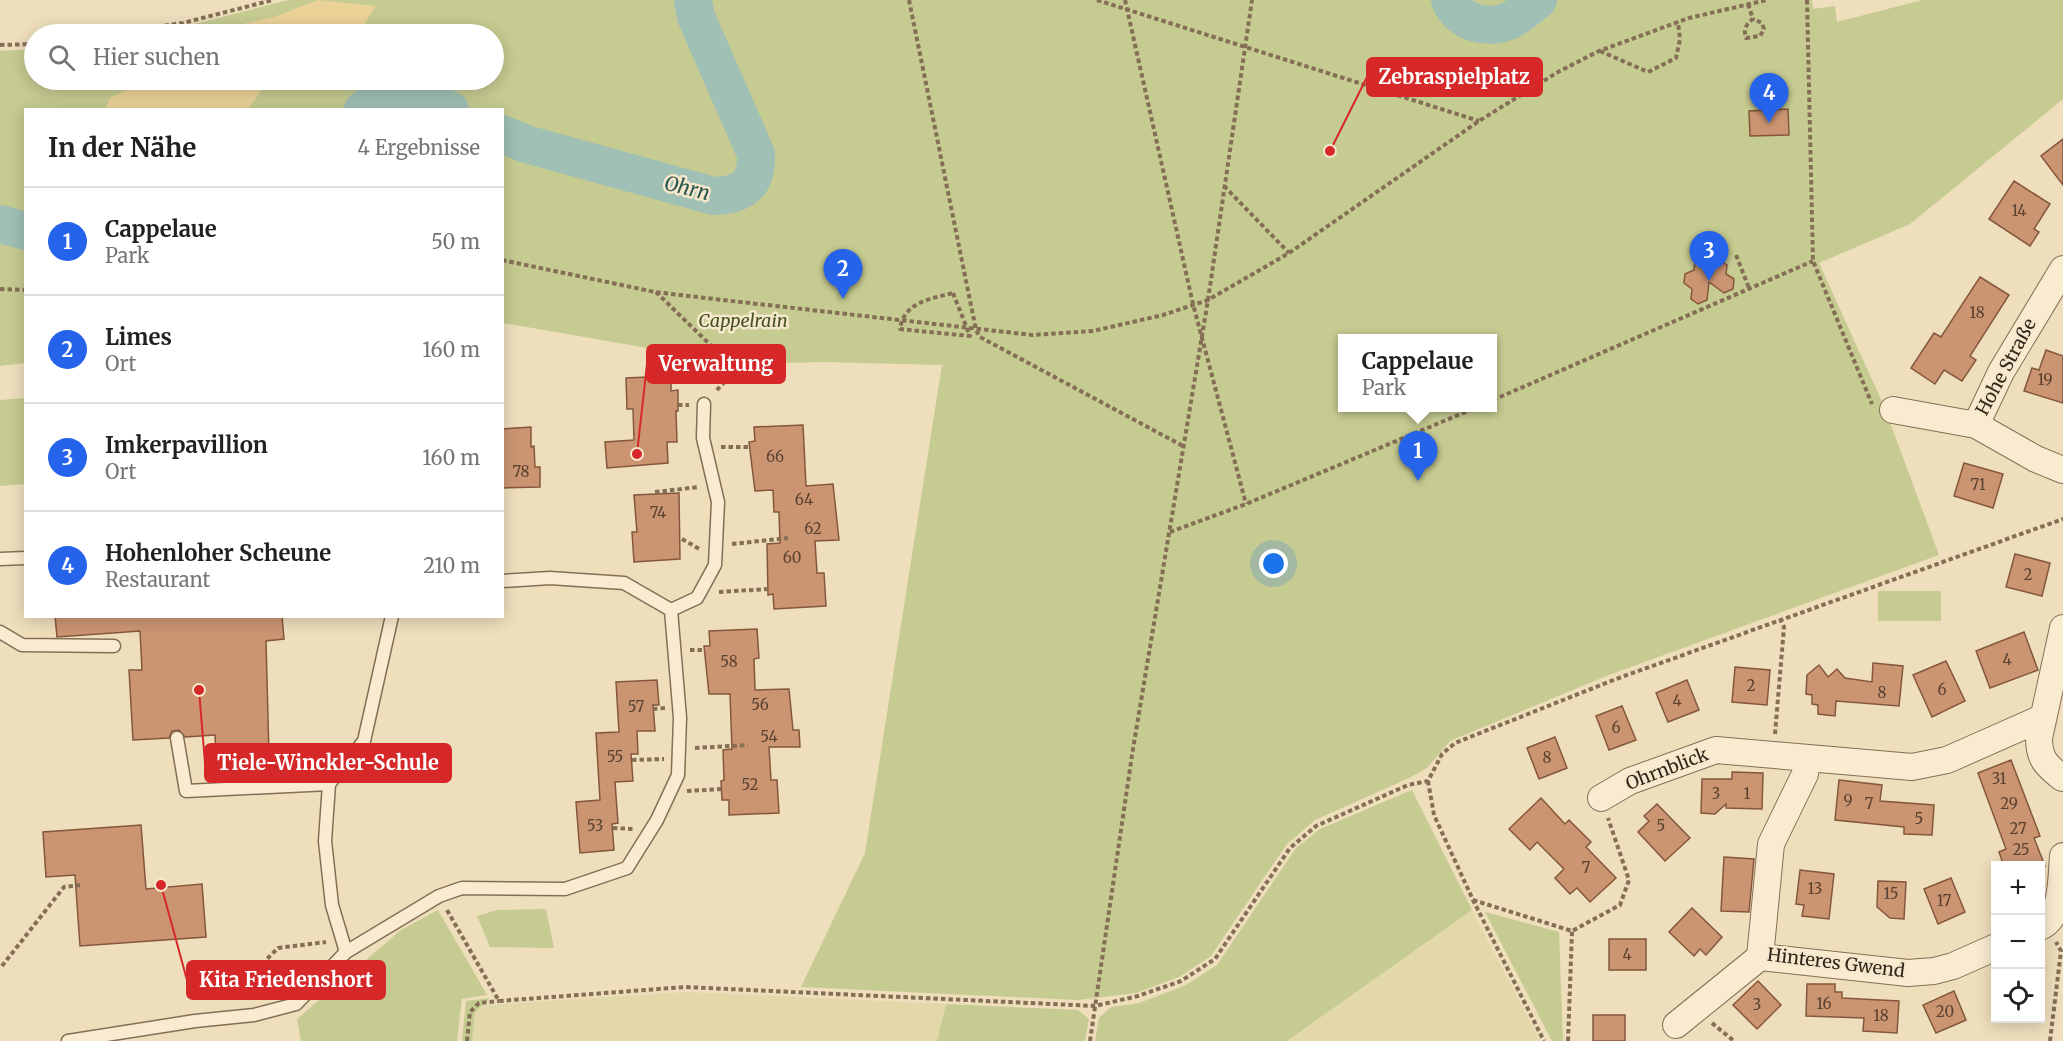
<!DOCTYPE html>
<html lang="de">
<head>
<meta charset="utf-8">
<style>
  :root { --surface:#fff; --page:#f6f6f6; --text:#202124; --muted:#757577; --line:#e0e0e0; --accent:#2563eb }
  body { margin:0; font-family:Merriweather,serif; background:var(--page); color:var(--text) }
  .controls { position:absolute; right:18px; bottom:18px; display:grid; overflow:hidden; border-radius:0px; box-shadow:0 3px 15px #0003 }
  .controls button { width:54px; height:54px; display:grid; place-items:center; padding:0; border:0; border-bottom:2px solid var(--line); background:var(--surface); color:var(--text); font:30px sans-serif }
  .you { position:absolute; left:1274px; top:564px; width:21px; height:21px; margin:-15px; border:4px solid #fff; border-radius:50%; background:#1a73e8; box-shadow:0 0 0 9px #1a73e833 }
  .badge { display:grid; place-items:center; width:39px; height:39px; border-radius:50%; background:var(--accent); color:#fff; font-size:20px; font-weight:700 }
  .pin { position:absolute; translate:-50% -50px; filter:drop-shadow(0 2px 3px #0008) }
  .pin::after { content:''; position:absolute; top:32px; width:21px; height:18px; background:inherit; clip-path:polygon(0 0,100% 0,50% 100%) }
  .popup { position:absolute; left:1338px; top:334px; width:159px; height:78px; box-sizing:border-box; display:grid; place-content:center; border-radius:0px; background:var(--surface); filter:drop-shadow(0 2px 4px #0005); font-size:20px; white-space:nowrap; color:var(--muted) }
  .popup b { font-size:22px; color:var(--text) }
  .popup::after { content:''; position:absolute; left:50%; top:100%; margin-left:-12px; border:12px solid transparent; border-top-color:var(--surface) }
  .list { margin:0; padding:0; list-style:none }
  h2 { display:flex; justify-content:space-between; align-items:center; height:78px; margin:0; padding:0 24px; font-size:26px }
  h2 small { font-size:20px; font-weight:400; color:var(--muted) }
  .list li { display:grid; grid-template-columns:39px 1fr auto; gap:18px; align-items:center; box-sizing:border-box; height:108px; padding:0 24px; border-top:2px solid var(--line) }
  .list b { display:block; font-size:22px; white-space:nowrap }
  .list p { margin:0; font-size:20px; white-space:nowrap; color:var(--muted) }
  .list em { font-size:20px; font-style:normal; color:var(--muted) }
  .icon { flex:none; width:33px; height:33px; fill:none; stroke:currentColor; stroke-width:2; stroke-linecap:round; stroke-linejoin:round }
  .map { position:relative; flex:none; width:2063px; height:1041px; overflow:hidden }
  .search { position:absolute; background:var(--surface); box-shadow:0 3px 15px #0003; left:24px; top:24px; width:480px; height:66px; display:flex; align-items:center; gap:15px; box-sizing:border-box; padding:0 21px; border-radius:33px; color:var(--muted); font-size:22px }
  .panel { position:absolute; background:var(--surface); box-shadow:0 3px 15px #0003; left:24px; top:108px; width:480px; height:510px; border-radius:0px }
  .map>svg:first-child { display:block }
</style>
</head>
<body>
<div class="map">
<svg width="2063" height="1041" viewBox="0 0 2063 1041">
  <rect width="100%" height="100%" fill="#eedebc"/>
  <!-- farmland -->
  <g fill="#e3d8aa">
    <path d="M1472,910L1540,1041H1287Z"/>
    <path d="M686,992L946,1004L937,1041H472L475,1013L485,1005Z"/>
  </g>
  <!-- green -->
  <g fill="#c6cb91" fill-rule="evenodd">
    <path d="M289,0H1812L1813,9L1835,6L1837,22L1922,0H2063V99L1910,224L1819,263L1884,406L1939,555L1609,675L1450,741L1427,768L1409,778L1315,820L1287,844L1211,956L1179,977L1136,993L1078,1000L801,987L865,853L942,365L822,362L739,364L503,323L502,110H26L25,363L0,366V51L34,49V80H494V34H136L182,27ZM1343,338H1493V408H1343Z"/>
    <path d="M25,398V484L0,486V400Z"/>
    <rect x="1878" y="591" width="63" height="30"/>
    <path d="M1412,790L1472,910L1287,1041H1095L1099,1018L1111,1007L1139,1003L1186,985L1217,965L1296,848L1320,829Z"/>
    <path d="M546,909L554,948L490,947L477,916L497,910Z"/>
    <path d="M438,910L487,995L462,999L457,1041H301L297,1019L401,930Z"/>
    <path d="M1485,912L1559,932L1563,1041H1552Z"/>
    <path d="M490,998L475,1013L472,1041H462L466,1001Z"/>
    <path d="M946,1004L1078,1010L1089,1019L1085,1041H937Z"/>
  </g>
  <!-- sand -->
  <g fill="#ebd398">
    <path d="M318,0L376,6L358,34H196L274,17Z"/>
    <path d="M136,80H269L248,109H105L111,97L138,85Z"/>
  </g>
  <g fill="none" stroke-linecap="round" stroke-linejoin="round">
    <!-- river -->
    <g stroke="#a0bfb5" stroke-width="38">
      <path d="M1450,0C1459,24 1488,30 1511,20C1520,15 1530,6 1538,0"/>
      <path d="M363,110C390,89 421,96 450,110"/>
      <path d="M502,134L526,144L714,196C743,195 757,185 756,154L696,17L693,0"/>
      <path d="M0,224L26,231"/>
    </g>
  </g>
  <!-- building -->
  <g fill="#cc9572" stroke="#84573c" stroke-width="1.5">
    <path d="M1788,109L1789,135L1750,136L1749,111Z"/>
    <path d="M2063,139V185L2041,156Z"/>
    <path d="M2014,181L2050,204L2034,229L2039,232L2030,246L1989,219Z"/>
    <path d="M1703,257L1711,262L1719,259L1727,265L1726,274L1734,279L1733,289L1724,293L1709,282L1707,300L1698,304L1691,299L1692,289L1684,283L1685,274L1694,270L1695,261Z"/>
    <path d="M1980,277L2009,295L1970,356L1976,360L1962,381L1944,370L1935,384L1911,368L1934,333L1941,337Z"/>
    <path d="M2046,350L2063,356V403L2024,391L2032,368L2039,370Z"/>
    <path d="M671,376V391L678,390V411H676L677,442H667L668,463L607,468L605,442L634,440L633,409H627L626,378Z"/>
    <path d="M803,425L806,486L833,484L839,540L815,541L817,573H824L826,606L774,609L773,594L768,595L767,544L780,543L779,512H774L773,490L755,491L749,442L755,441L754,427Z"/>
    <path d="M531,427V447L534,446L535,467H540V487L502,488V429Z"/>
    <path d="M1964,463L2003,474L1993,508L1954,496Z"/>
    <path d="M679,493L680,559L634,562L632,532H637L634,495Z"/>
    <path d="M2015,554L2050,563L2042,596L2006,587Z"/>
    <path d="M55,616H282L284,639L266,641L269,755L216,758L215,735L185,737L179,730L172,731L169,738L133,740L129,670H142L140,631L57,637Z"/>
    <path d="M757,629L759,658L754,659L755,690L789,689L793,730H799L800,747H769L771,780H777L779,813L729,815V800H722L721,781L724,780L723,750L732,749L730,694H709L704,646H710L709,631Z"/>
    <path d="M2024,632L2038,670L1990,688L1976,651Z"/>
    <path d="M1946,661L1965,701L1932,717L1913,675Z"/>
    <path d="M1873,663L1903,666L1899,706L1836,701L1835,716L1818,714V705L1812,704V695L1806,694L1807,675L1819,665L1828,677L1837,669L1845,678L1872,682Z"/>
    <path d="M1735,667L1770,670L1767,705L1732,702Z"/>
    <path d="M657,680L659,705H653L655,731H637L638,754H631L633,781L615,782L618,823L612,824L614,850L580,853L576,802L600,800L596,733L619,732L616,682Z"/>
    <path d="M1687,680L1699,710L1668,722L1656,693Z"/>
    <path d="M1622,706L1636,740L1609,750L1596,716Z"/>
    <path d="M1555,737L1567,768L1539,779L1527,748Z"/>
    <path d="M2011,760L2040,836L2034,838L2045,866H2004L1999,852L2006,849L1978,773Z"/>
    <path d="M1732,772L1763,773L1762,809L1726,808V804L1715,814L1701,813L1702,779H1732Z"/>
    <path d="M1839,780L1882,785L1880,801L1934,805L1932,835L1904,834V827L1835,820Z"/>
    <path d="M1541,798L1565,824L1569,820L1591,842L1586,847L1616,878L1590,902L1577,888L1570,894L1555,878L1564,869L1537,842L1530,850L1509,829Z"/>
    <path d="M1657,804L1690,838L1665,861L1638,832L1649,821L1644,816Z"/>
    <path d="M141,825L146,889L202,884L206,937L80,946L75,875L46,877L43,832Z"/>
    <path d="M1724,857L1754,859L1749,912L1721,911Z"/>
    <path d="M1800,870L1834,874L1829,919L1802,916L1804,905L1796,904Z"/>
    <path d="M1951,878L1965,912L1938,924L1924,889Z"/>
    <path d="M1878,881L1906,882L1904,919L1890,918L1877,907Z"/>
    <path d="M1692,908L1722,937L1706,955L1700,949L1694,956L1669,932Z"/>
    <rect x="1609" y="939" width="37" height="31"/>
    <path d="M1758,981L1781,1005L1757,1029L1733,1005Z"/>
    <path d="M1807,984H1835V992H1842V998L1899,1001L1897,1033L1863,1031L1864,1018L1806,1016Z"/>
    <path d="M1954,991L1966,1020L1936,1033L1923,1005Z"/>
    <rect x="1593" y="1015" width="32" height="26"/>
  </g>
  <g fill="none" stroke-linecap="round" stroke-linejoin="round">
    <!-- lane casing -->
    <g stroke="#856e56" stroke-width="15">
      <g id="lane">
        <path d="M0,559L26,558"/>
        <path d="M502,581L550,578L624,583L671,610"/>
        <path d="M671,610L697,598L715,565L718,502L703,438L704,404"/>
        <path d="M0,632L22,645L114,646"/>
        <path d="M177,738L186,791L329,784"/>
        <path d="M346,952L332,905L325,841L329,784L364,741L392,616"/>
        <path d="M68,1041L195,1021L254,1015L296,1004L346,952L439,896L462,888L565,889L627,868L657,820L678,775L680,718L671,610"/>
      </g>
    </g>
    <!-- street casing -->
    <g stroke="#856e56" stroke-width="28">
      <g id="street">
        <path d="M1893,410L1976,425L2036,459L2063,470"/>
        <path d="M1976,425L2001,372L2063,269"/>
        <path d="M2062,778C2046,765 2039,759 2039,738L2063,628"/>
        <path d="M1601,798L1630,781L1716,750L1912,767L1947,760L2042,718"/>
        <path d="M2040,927C2063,917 2061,878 2063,856"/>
        <path d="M1760,957L1908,973L1934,971L1953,966L1996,947"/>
        <path d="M1760,957L1771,844L1805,774L1807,759"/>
        <path d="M1676,1025L1760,957"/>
      </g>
    </g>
    <!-- path -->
    <g stroke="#856e56" stroke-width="4" stroke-dasharray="4.5 3" stroke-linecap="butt">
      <path d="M909,0L976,330L980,337L1183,446"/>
      <path d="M1097,0L1479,121"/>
      <path d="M1125,0L1193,304L1246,504"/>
      <path d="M1807,0L1813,261L1872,404"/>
      <path d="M1748,4L1753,19C1746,24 1743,30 1746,38L1760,36L1764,29L1762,23L1753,19"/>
      <path d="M105,34L183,23L273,0"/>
      <path d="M0,45L34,44"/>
      <path d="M1600,51L1648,72L1676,58L1680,39L1678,22"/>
      <path d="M1224,186L1289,253"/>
      <path d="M1736,255L1749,288"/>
      <path d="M502,260L655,292L723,300L1032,335L1093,331L1163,315L1208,300L1289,253L1479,121L1558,72L1599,51L1689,18L1767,0"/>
      <path d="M0,289L26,290"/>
      <path d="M656,292L736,370L715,392"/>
      <path d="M953,293L970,336L900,329C904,302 930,299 953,293Z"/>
      <path d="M1493,400L1813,261"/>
      <path d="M678,405H689"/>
      <path d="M721,447H750"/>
      <path d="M655,492L699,487"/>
      <path d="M1170,532L1246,504L1475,408"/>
      <path d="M682,539L701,550"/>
      <path d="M732,544L788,538"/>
      <path d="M719,592L768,589"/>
      <path d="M690,650H705"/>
      <path d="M653,709L665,708"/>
      <path d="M1775,734L1784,627L1780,619"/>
      <path d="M695,748L748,745"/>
      <path d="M632,760L664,759"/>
      <path d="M1428,781L1434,815L1473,900L1544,1041"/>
      <path d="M687,791L722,789"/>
      <path d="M613,828L633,829"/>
      <path d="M1473,900L1572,931L1620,905L1629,880L1608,818"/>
      <path d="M447,910L499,1001L685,987L1095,1006L1138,996L1181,981L1215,959L1290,848L1316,826L1408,785L1428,781L1442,754L1455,743L1616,679L2063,519"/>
      <path d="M262,964L278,948L326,942"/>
      <path d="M2,966L64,887L80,885"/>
      <path d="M1712,1023L1734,1041"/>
      <path d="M467,1041L470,1012L479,1003L499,1001"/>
      <path d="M1090,1041L1132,755L1208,300L1252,0"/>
      <path d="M1568,1041L1572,931"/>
      <path d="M2050,1041L2061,951L2056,942"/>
    </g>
    <!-- lane -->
    <use href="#lane" stroke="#f9ebcf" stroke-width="12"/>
    <!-- street -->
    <use href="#street" stroke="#f9ebcf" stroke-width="26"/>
  </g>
  <g text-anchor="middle" stroke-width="5" stroke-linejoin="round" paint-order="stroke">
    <!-- number labels -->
    <g font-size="15" fill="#5a4231">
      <text x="2019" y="216">14</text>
      <text x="1977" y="318">18</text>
      <text x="2045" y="385">19</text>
      <text x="775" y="462">66</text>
      <text x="521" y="477">78</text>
      <text x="1978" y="490">71</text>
      <text x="804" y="505">64</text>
      <text x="658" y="518">74</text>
      <text x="813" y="534">62</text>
      <text x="792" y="563">60</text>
      <text x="2028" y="580">2</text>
      <text x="2007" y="665">4</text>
      <text x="729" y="667">58</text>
      <text x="1751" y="691">2</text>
      <text x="1942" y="695">6</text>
      <text x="1882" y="698">8</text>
      <text x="1677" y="706">4</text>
      <text x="760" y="710">56</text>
      <text x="636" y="712">57</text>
      <text x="1616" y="733">6</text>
      <text x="769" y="742">54</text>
      <text x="615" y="762">55</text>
      <text x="1547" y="763">8</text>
      <text x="1999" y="784">31</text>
      <text x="750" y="790">52</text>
      <text x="1716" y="799">3</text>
      <text x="1747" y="799">1</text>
      <text x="1848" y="806">9</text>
      <text x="1869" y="809">7</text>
      <text x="2009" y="809">29</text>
      <text x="1919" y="824">5</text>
      <text x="595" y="831">53</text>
      <text x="1661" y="831">5</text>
      <text x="2018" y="834">27</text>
      <text x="2021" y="855">25</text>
      <text x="1586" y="873">7</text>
      <text x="1815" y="894">13</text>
      <text x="1891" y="899">15</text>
      <text x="1944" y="906">17</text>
      <text x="1627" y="960">4</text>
      <text x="1824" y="1009">16</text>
      <text x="1757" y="1010">3</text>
      <text x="1945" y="1017">20</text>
      <text x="1881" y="1021">18</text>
    </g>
    <!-- park labels -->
    <g font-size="18" font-style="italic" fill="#465121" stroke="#f5e8cc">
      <text x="743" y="327">Cappelrain</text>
    </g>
    <!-- street labels -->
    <g font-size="18" fill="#34261b" stroke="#f5e8cc">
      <text transform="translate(2006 367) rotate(-62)" y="6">Hohe Straße</text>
      <text transform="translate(1667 769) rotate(-21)" y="6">Ohrnblick</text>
      <text transform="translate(1836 963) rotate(7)" y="6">Hinteres Gwend</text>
    </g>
    <!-- water labels -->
    <g font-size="20" font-style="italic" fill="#2a5450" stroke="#f5e8cc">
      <text transform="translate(687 188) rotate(14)" y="7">Ohrn</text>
    </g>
  </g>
  <!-- callouts -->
  <path fill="none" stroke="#d62828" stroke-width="2" d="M1330 151L1367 77M637 454L647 364M199 690L205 763M161 885L187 980"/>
  <g fill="#d62828" stroke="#f5e8cc" stroke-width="2">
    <circle cx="1330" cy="151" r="6"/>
    <circle cx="637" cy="454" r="6"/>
    <circle cx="199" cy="690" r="6"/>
    <circle cx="161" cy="885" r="6"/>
  </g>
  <g fill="#d62828" stroke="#d62828" stroke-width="2">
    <rect x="1367" y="58" width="175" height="38" rx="6"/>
    <rect x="647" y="345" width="138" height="38" rx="6"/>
    <rect x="205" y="744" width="246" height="38" rx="6"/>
    <rect x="187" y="961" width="198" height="38" rx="6"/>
  </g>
  <g font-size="20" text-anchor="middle" font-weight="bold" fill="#fff">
    <text x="1454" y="84">Zebraspielplatz</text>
    <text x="716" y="371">Verwaltung</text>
    <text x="328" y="770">Tiele-Winckler-Schule</text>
    <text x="286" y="987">Kita Friedenshort</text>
  </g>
</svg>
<div class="controls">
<button>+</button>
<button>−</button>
<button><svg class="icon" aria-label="locate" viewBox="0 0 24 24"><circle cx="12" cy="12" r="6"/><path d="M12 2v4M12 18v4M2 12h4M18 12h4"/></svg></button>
</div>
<div class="you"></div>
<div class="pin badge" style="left:1418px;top:481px">1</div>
<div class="popup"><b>Cappelaue</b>Park</div>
<div class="pin badge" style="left:843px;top:299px">2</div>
<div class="pin badge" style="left:1709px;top:281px">3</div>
<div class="pin badge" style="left:1769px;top:123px">4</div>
<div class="search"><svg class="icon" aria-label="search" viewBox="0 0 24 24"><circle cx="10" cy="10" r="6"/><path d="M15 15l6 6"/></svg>Hier suchen</div>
<section class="panel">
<h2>In der Nähe<small>4 Ergebnisse</small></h2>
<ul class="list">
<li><span class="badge">1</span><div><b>Cappelaue</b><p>Park</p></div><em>50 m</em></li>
<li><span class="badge">2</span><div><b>Limes</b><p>Ort</p></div><em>160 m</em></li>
<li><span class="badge">3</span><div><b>Imkerpavillion</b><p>Ort</p></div><em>160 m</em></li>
<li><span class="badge">4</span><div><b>Hohenloher Scheune</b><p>Restaurant</p></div><em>210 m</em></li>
</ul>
</section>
</div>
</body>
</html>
